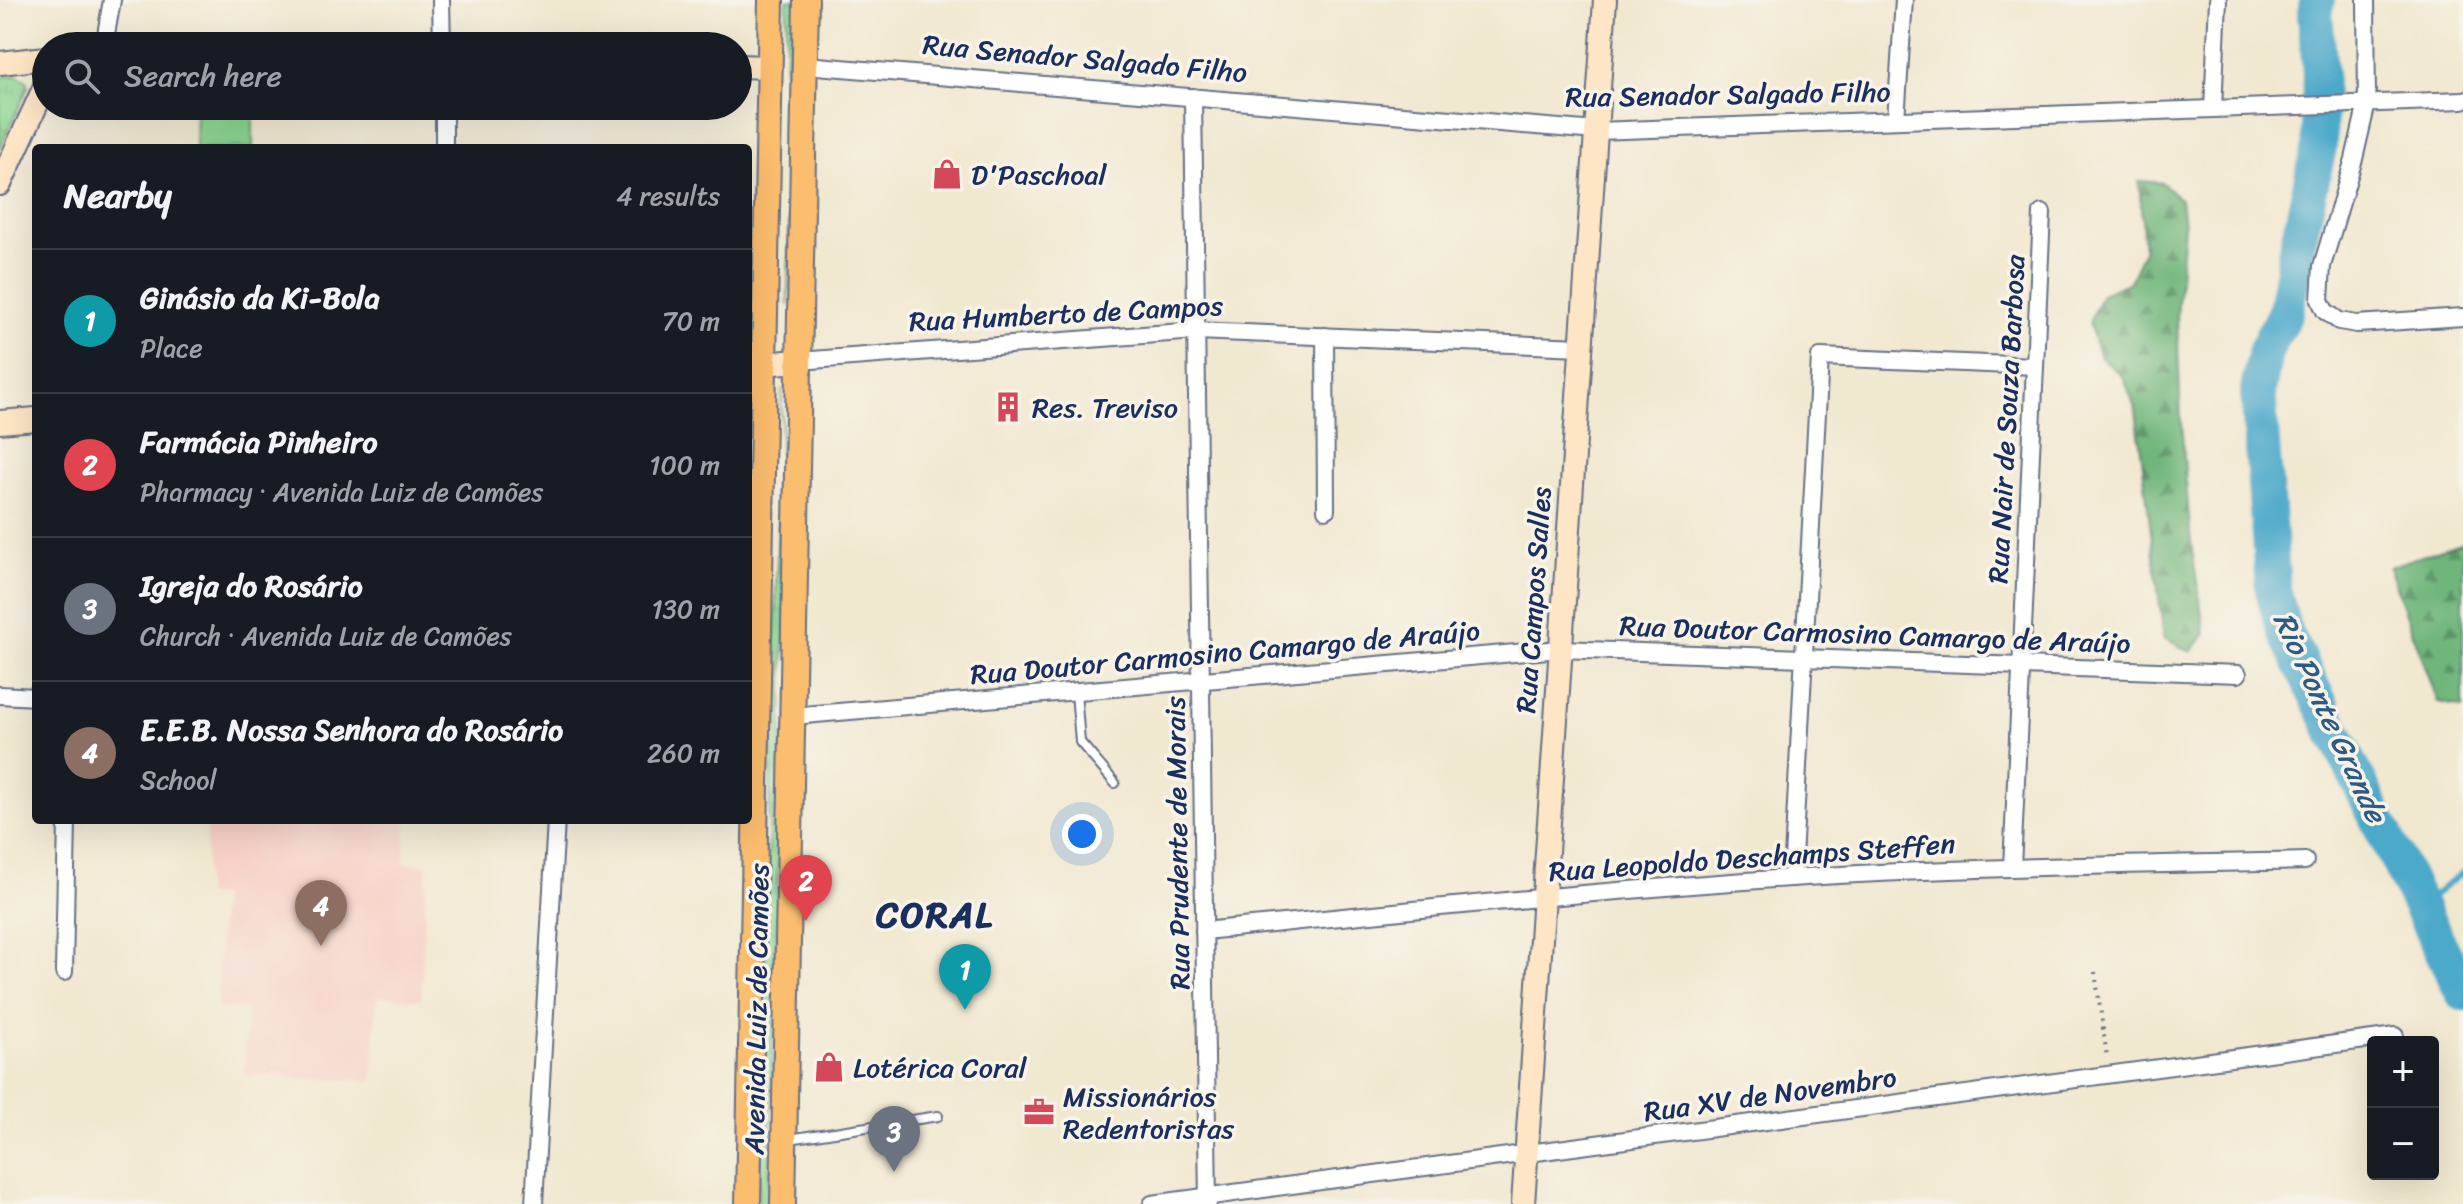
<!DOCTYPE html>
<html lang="en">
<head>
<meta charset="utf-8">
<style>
  :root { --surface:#171b24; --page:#242831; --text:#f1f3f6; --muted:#9ea1a6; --line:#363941; --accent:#2563eb }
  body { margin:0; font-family:Sriracha,sans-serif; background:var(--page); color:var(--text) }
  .controls { position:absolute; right:24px; bottom:24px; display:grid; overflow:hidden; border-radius:8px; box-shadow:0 8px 32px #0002 }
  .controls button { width:72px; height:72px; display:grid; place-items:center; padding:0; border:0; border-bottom:2px solid var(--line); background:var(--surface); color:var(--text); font:40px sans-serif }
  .you { position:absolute; left:1082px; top:834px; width:28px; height:28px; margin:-20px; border:6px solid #fff; border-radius:50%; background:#1a73e8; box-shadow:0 0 0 12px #1a73e833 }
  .badge { display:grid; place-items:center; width:52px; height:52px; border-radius:50%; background:var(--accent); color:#fff; font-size:26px; font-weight:700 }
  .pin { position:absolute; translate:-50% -66px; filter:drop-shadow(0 2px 4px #0008) }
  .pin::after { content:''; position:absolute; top:42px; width:28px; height:24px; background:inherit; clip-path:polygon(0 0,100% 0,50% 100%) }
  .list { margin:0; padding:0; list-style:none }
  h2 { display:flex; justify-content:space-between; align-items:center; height:104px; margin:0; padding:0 32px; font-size:34px }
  h2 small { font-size:26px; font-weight:400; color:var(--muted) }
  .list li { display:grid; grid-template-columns:52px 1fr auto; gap:24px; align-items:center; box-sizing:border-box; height:144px; padding:0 32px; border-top:2px solid var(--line) }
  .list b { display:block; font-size:30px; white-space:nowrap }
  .list p { margin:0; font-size:26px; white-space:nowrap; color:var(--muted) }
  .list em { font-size:26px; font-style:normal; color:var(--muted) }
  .icon { flex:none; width:44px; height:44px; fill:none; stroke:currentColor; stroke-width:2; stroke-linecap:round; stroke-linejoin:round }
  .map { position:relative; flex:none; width:2463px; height:1204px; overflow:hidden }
  .search { position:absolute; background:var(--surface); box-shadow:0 8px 32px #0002; left:32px; top:32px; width:720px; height:88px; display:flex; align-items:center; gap:20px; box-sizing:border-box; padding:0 28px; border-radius:44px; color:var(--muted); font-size:30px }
  .panel { position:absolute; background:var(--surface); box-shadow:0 8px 32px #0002; left:32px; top:144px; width:720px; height:680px; border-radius:8px }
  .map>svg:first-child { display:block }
</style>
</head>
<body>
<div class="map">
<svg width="2463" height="1204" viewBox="0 0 2463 1204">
  <defs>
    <pattern id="grass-tufts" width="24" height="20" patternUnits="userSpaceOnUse" patternTransform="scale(2)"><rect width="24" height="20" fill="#8bd48f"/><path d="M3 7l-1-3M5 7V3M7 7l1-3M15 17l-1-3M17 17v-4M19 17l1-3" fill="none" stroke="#77b67e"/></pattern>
    <pattern id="forest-firs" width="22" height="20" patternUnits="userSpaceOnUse" patternTransform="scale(2)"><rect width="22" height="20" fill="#70b67a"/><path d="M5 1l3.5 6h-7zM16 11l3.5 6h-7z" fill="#5b9467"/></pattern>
  </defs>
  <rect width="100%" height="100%" fill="#f7f3e8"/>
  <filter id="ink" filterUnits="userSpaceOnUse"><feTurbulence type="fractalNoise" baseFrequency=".0125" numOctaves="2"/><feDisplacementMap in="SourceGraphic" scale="16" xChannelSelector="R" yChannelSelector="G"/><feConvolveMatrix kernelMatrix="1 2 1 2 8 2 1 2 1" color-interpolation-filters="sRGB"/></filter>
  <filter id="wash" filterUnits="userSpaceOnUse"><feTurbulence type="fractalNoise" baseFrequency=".006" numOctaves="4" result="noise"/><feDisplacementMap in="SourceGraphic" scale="32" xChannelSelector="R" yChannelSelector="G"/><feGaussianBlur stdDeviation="1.8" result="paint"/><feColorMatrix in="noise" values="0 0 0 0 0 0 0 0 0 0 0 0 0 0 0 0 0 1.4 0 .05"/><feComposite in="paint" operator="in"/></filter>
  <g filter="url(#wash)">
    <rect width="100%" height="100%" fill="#f1e8d0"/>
    <!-- built -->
    <path fill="#f7d1c7" d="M207,820H406L404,864L427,865L421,999L377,997L372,1081L244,1075L247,1008H217L221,896L205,895Z"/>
    <!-- grass -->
    <g fill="url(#grass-tufts)" stroke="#538276" stroke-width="2">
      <path d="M787,0H796L788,305L790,188L784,147Z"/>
      <path d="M17,75L27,81L28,87L0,149V77Z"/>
      <path d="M782,389L781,501L787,539L769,1190L768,1204H758Z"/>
    </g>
    <!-- forest -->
    <g fill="url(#forest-firs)" stroke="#46726c" stroke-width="2">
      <path d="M2139,181L2163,183L2181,200L2184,226L2177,317L2181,421L2191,542L2205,634L2191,652L2164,638L2136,410L2124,378L2099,355L2089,323L2102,294L2130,282L2144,250Z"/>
      <path d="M2463,542V708L2438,702L2389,567Z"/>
    </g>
    <!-- pitch -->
    <path fill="#8bd48f" stroke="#538276" stroke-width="2" d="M196,106H253V148H195Z"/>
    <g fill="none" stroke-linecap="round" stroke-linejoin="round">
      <!-- stream -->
      <path stroke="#4ba9ca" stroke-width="6" d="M2423,912L2431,898L2463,872"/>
      <!-- river -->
      <path stroke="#4ba9ca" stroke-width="36" d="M2317,0L2315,14L2320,72L2319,147L2296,251L2286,310L2265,352L2258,391L2273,589L2283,628L2463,993"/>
    </g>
  </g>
  <g filter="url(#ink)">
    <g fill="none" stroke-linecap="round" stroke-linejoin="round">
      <!-- lane casing -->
      <g stroke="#667086" stroke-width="12">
        <g id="lane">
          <path d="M1076,692L1080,742L1115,783"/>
          <path d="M789,1139L938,1116"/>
        </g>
      </g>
      <!-- street casing -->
      <g stroke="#667086" stroke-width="20">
        <g id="street">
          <path d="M441,0L442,46"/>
          <path d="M2366,0L2367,103L2354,159L2322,266L2320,300L2325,311L2339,321L2357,324L2463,317"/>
          <path d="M104,46L112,0"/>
          <path d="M805,65L1596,131L2463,100"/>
          <path d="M1193,97L1208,1204"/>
          <path d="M444,106V148"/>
          <path d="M2213,109L2218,0"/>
          <path d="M1896,120L1904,0"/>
          <path d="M1325,336L1326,510"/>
          <path d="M799,361L1196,331L1581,347"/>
          <path d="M0,695L36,697"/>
          <path d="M793,716L1560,649L2238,674"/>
          <path d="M2012,868L2042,213"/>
          <path d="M1792,878L1820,357L2035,366"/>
          <path d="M1204,931C1399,911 1594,891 1790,878C1961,867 2133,865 2305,861"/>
          <path d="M64,972L67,820"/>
          <path d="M534,1204L556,820"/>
          <path d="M1152,1204L2395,1036"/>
        </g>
      </g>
      <!-- secondary casing -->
      <g stroke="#667086" stroke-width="26">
        <g id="secondary">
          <path d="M0,63L46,58"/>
          <path d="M738,66L770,67"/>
          <path d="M0,184L46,84"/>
          <path d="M748,365L799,361"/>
          <path d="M0,422L36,419"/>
          <path d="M1523,1204L1605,0"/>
        </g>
      </g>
      <!-- primary casing -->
      <g stroke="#667086" stroke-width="28">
        <g id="primary">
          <path d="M748,1204L771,0"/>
          <path d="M783,1204L806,0"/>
        </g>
      </g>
      <!-- path -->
      <path stroke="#667086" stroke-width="4" stroke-dasharray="2 6" stroke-linecap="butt" d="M2095,972L2107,1057"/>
      <!-- lane -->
      <use href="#lane" stroke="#fff" stroke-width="8"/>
      <!-- street -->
      <use href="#street" stroke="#fff" stroke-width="16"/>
      <!-- secondary -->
      <use href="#secondary" stroke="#fde5c5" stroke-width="22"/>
      <!-- primary -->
      <use href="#primary" stroke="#fbbd6e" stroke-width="24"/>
    </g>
  </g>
  <!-- icons -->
  <defs>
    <g id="shop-bare" transform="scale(2.4)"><path d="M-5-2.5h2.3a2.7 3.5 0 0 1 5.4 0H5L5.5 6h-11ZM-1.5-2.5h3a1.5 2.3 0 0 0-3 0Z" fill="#d1495b" stroke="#f7f3e8" stroke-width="2.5" paint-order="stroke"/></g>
    <g id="building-bare" transform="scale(2.4)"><path d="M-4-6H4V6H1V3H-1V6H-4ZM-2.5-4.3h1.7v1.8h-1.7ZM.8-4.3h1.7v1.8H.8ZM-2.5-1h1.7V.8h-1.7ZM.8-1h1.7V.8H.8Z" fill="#d1495b" stroke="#f7f3e8" stroke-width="2.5" paint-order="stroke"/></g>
    <g id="office-bare" transform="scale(2.4)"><path d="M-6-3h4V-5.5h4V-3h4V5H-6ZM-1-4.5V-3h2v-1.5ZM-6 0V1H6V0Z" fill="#d1495b" stroke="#f7f3e8" stroke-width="2.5" paint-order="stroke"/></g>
  </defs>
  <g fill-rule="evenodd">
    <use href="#shop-bare" x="947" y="174"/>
    <use href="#building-bare" x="1008" y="407"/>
    <use href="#shop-bare" x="829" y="1067"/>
    <use href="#office-bare" x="1039" y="1112"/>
  </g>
  <g text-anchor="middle" stroke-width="7" stroke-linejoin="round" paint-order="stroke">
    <!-- street labels -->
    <g font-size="28" fill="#1b2f5e" stroke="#f7f3e8">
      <text transform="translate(1085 58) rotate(5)" y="10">Rua Senador Salgado Filho</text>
      <text transform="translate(1728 94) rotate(-1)" y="10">Rua Senador Salgado Filho</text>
      <text transform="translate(1066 313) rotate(-3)" y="10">Rua Humberto de Campos</text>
      <text transform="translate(2006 419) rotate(-87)" y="10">Rua Nair de Souza Barbosa</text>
      <text transform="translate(1533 600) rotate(-86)" y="10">Rua Campos Salles</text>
      <text transform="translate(1875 634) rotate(2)" y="10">Rua Doutor Carmosino Camargo de Araújo</text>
      <text transform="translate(1225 652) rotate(-5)" y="10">Rua Doutor Carmosino Camargo de Araújo</text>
      <text transform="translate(1177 843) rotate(-91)" y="10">Rua Prudente de Morais</text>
      <text transform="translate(1752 857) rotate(-4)" y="10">Rua Leopoldo Deschamps Steffen</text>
      <text transform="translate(756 1009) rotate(-89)" y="10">Avenida Luiz de Camões</text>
      <text transform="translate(1770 1094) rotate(-8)" y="10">Rua XV de Novembro</text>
    </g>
    <!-- poi labels -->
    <g font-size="28" fill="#1b2f5e" stroke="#f7f3e8" text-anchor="start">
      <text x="971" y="184">D'Paschoal</text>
      <text x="1032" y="417">Res. Treviso</text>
      <text x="853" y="1077">Lotérica Coral</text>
      <text x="1063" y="1106">Missionários<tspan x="1063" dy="32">Redentoristas</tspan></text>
    </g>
    <!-- water labels -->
    <g font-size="30" font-style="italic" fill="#2c5a84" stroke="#f7f3e8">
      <text transform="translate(2330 717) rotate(65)" y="10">Rio Ponte Grande</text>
    </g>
    <!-- district labels -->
    <g font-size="36" font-weight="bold" letter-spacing="2" fill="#1b2f5e" stroke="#f7f3e8">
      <text x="935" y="927">CORAL</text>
    </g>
  </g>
</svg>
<div class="controls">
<button>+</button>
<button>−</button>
</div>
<div class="you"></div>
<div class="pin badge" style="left:965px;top:1010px;background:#0f9aa8">1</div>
<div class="pin badge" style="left:806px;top:921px;background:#e0444e">2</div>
<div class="pin badge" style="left:894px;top:1172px;background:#6b7280">3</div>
<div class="pin badge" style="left:321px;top:946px;background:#8d6e63">4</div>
<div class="search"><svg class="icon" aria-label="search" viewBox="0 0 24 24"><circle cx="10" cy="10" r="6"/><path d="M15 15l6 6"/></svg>Search here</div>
<section class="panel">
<h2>Nearby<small>4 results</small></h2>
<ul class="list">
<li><span class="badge" style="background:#0f9aa8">1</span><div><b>Ginásio da Ki-Bola</b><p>Place</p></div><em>70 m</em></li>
<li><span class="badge" style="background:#e0444e">2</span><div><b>Farmácia Pinheiro</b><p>Pharmacy · Avenida Luiz de Camões</p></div><em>100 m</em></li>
<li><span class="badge" style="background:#6b7280">3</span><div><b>Igreja do Rosário</b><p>Church · Avenida Luiz de Camões</p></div><em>130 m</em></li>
<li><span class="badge" style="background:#8d6e63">4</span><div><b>E.E.B. Nossa Senhora do Rosário</b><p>School</p></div><em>260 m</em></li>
</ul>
</section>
</div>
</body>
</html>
